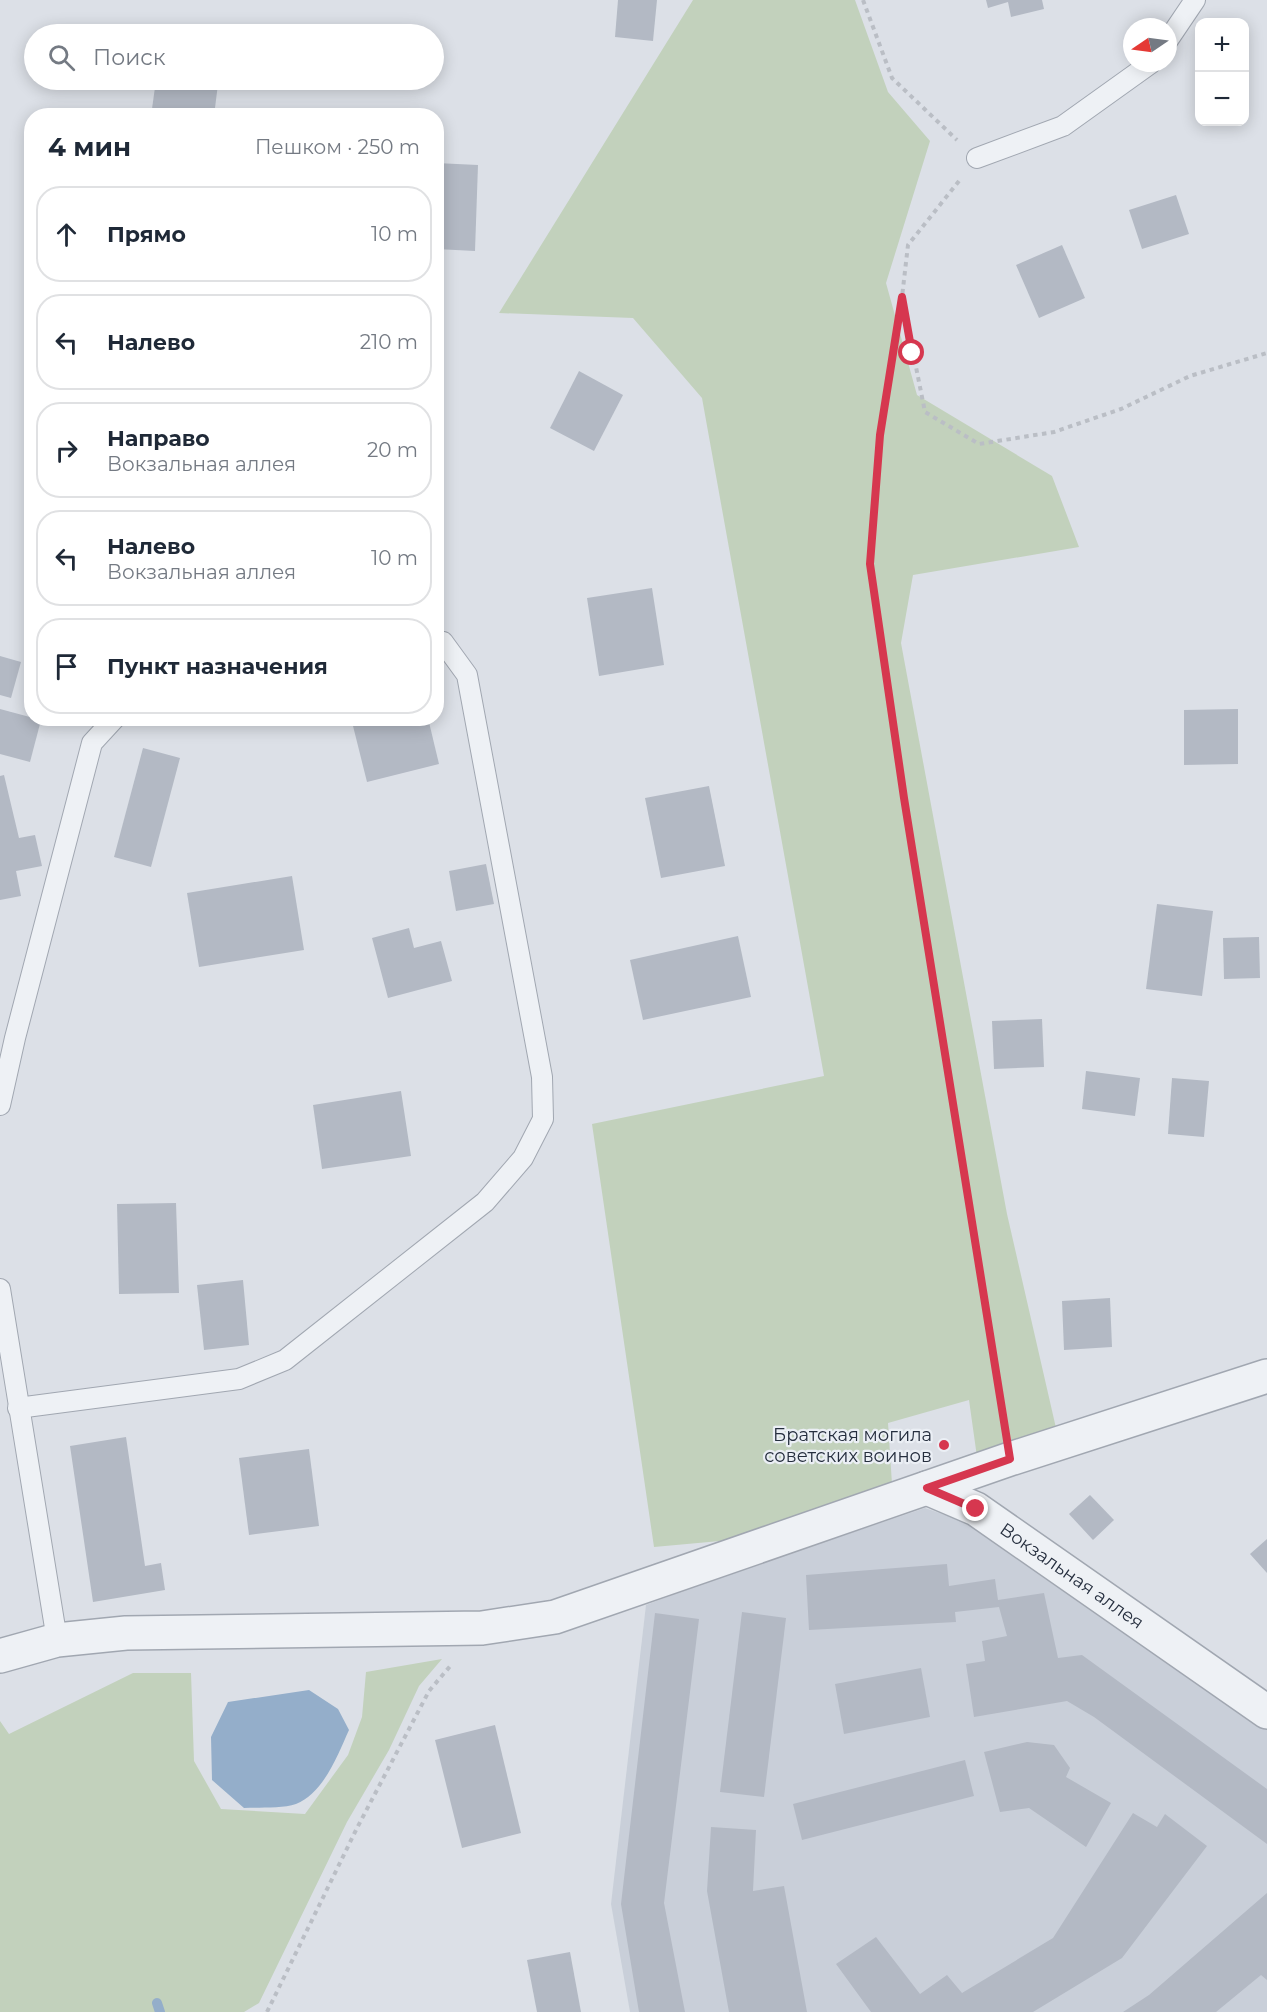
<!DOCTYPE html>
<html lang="ru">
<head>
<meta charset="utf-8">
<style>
  :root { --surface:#fff; --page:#f2f2f3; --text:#1f2937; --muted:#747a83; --line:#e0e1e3 }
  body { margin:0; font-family:Montserrat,sans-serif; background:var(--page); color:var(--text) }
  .controls { position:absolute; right:18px; top:18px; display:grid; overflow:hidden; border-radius:12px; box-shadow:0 3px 15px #0003 }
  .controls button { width:54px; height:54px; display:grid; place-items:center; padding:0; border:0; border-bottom:2px solid var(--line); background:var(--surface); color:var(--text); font:30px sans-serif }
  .compass { position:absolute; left:1123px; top:18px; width:54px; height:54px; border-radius:50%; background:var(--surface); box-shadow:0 3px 15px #0003; rotate:257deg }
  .stop { position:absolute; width:18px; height:18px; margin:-14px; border:4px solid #d6374f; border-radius:50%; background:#fff }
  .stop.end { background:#d6374f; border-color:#fff; box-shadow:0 2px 6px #0008 }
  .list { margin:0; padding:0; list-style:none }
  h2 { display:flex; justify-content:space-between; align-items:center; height:78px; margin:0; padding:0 24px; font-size:26px }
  h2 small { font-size:20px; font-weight:400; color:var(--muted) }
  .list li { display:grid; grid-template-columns:39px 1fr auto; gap:18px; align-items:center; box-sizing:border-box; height:96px; margin:0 12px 12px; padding:0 12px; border:2px solid var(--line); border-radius:24px }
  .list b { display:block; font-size:22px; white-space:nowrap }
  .list p { margin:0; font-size:20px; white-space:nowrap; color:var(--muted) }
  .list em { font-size:20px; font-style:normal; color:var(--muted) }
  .icon { flex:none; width:33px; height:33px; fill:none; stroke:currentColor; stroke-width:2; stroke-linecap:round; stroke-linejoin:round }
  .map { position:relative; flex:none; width:1267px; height:2012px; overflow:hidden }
  .search { position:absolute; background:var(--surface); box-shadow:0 3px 15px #0003; left:24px; top:24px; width:420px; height:66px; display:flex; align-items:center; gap:15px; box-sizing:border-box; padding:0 21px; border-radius:33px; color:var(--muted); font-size:22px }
  .panel { position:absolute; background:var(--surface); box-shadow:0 3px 15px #0003; left:24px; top:108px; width:420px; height:618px; border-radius:24px }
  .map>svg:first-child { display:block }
</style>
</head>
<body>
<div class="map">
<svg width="1267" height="2012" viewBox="0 0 1267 2012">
  <rect width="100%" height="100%" fill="#dce0e7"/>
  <!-- built -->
  <path fill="#c9cfd9" d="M925,1508L968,1523L1267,1725V2012H630L611,1904L646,1605L714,1579Z"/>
  <!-- green -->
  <g fill="#c2d1bc">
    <path d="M693,0H855L888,92L930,141L886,283L917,395L1052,476L1079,547L913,575L901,643L1007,1214L1056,1428L977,1457L969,1400L888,1423L892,1484L753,1538L654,1547L592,1124L824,1076L702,398L633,318L499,313Z"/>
    <path d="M442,1659L419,1686L389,1750L347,1822L259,2003L244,2012H0V1721L9,1734L133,1673H191L194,1761L221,1809L305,1814L348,1755L362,1717L366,1672Z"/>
  </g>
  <!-- water -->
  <path fill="#94aeca" d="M309,1690L338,1709L349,1730C338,1754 324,1793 296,1804C282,1809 259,1807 244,1808L212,1780L211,1737L228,1702Z"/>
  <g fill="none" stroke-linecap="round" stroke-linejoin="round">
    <!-- stream -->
    <path stroke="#94aeca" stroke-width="10" d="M157,2003L160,2012"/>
  </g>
  <!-- building -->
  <g fill="#b3b9c4">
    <path d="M618,0H657L653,41L615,37Z"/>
    <path d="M986,0H1042L1044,9L1011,17L1008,2L988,8Z"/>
    <path d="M156,80H184L218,84L214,116H151Z"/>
    <path d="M436,163L478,165L475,251L436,249Z"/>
    <path d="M1176,195L1189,234L1142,249L1129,210Z"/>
    <path d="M1062,245L1085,298L1039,318L1016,265Z"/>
    <path d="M579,371L623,395L594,451L550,428Z"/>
    <path d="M652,588L664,665L599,676L587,598Z"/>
    <path d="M0,656L21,662L11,698L0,695Z"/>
    <path d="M0,709L41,720L30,762L0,754Z"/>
    <path d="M1238,709V764L1184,765V710Z"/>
    <path d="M351,718H428L439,764L367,782Z"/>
    <path d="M143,748L180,758L151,867L114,857Z"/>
    <path d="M4,775L19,838L35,835L42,866L16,871L21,896L0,900V776Z"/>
    <path d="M709,786L725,866L661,878L645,798Z"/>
    <path d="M486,864L494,904L456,911L449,871Z"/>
    <path d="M292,876L304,950L199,967L187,893Z"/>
    <path d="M1157,904L1213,911L1202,996L1146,989Z"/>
    <path d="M409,928L414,948L441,941L452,981L388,998L372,938Z"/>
    <path d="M738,936L751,997L643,1020L630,960Z"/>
    <path d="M1259,937L1260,978L1224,979L1223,938Z"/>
    <path d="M1042,1019L1044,1067L994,1069L992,1021Z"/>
    <path d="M1086,1071L1140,1078L1135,1116L1082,1109Z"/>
    <path d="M1172,1078L1209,1081L1204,1137L1168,1134Z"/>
    <path d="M401,1091L411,1156L322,1169L313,1105Z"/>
    <path d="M176,1203L179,1293L119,1294L117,1204Z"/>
    <path d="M243,1280L249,1345L204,1350L197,1285Z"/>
    <path d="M1110,1298L1112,1347L1064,1350L1062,1301Z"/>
    <path d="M126,1437L145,1566L161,1563L165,1590L93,1602L70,1446Z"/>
    <path d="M309,1449L319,1526L249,1535L239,1458Z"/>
    <path d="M1090,1495L1114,1520L1093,1540L1069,1514Z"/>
    <path d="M1267,1539V1573L1250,1554Z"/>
    <path d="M947,1564L949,1586L995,1579L998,1600L1044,1593L1058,1658L1082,1655L1267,1789V1844L1094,1717L1067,1701L974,1717L966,1664L985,1661L982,1641L1007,1636L999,1607L955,1612L956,1622L809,1630L806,1575Z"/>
    <path d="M742,1612L786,1618L764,1797L720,1792Z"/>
    <path d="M655,1613L699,1619L664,1903L685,2012H639L621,1904Z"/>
    <path d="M921,1668L930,1717L844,1734L835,1684Z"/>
    <path d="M495,1725L521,1833L462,1848L435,1740Z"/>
    <path d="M1027,1742L1054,1745L1070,1768L1066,1777L1111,1803L1086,1847L1029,1808L1000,1812L984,1752Z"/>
    <path d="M965,1760L974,1796L802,1840L793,1804Z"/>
    <path d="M1133,1813L1157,1827L1165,1814L1207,1846L1122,1958L1033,2012H871L836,1964L876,1937L920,1994L947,1975L962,1993L1053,1938Z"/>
    <path d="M711,1827L756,1830L753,1891L784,1886L807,2012H729L707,1891Z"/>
    <path d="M1267,1893V1980L1261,1975L1216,2012H1123L1149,1995Z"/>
    <path d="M570,1952L581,2012H537L527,1960Z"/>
  </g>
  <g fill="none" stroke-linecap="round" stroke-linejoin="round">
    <!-- lane casing -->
    <g stroke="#a1a7b1" stroke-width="22">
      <g id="lane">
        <path d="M1168,40L1195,0"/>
        <path d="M977,158L1063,126L1151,63"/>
        <path d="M0,1105L15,1038L92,743L115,718"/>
        <path d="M0,1289L57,1640"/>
        <path d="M18,1408L239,1379L285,1360L485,1202L523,1158L543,1119L542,1077L467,675L443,642L436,641"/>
      </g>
    </g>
    <!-- street casing -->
    <g stroke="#a1a7b1" stroke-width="36">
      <g id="street">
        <path id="s1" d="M927,1488L976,1509L1267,1712"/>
        <path d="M0,1656L57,1640L126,1633L482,1628L555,1617L1010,1459L1267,1376"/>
      </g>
    </g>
    <!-- path -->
    <g stroke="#babec5" stroke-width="4" stroke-dasharray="4.5 4.5" stroke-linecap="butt">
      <path d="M863,0L892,78L957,140"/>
      <path d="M959,181L908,245L902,297L925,412L979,444L1054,432L1121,409L1190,376L1267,353"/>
      <path d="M902,297L880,435L870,564L905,798L1005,1423"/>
      <path d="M267,2012L357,1828L429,1691L452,1664"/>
    </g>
    <!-- lane -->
    <use href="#lane" stroke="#eef1f5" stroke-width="20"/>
    <!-- street -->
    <use href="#street" stroke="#eef1f5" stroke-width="33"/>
  </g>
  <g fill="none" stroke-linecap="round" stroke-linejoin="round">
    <!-- route -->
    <path stroke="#d6374f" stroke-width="8" d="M912,353L902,297L880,435L870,564L904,798L1010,1459L927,1488L976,1509"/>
  </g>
  <!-- markers -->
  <circle fill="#d6374f" stroke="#ebeff5" stroke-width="2" cx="944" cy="1445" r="6"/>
  <g text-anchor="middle" stroke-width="4.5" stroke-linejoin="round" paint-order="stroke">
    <!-- poi labels -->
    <g font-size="18" fill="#252e3e" stroke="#ebeff5" text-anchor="end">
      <text x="932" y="1441">Братская могила<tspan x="932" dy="21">советских воинов</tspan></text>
    </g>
    <!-- street labels -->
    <g font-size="18" fill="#252e3e" stroke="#ebeff5">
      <text dy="6" stroke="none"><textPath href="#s1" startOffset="170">Вокзальная аллея</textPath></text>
    </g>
  </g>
</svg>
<div class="controls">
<button>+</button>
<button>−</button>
</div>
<svg class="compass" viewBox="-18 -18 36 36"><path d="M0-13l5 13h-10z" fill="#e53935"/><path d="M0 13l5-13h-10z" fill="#747a83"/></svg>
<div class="stop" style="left:912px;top:353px"></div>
<div class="stop end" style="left:976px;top:1509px"></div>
<div class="search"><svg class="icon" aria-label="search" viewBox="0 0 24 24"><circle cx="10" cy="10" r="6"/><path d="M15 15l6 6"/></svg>Поиск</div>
<section class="panel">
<h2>4 мин<small>Пешком · 250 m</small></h2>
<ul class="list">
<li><svg class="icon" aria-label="ahead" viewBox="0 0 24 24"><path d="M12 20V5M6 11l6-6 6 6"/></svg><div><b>Прямо</b></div><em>10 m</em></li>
<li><svg class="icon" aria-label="left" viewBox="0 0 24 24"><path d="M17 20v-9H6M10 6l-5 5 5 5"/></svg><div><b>Налево</b></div><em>210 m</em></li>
<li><svg class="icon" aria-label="right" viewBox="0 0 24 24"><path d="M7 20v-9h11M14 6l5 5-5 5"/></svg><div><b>Направо</b><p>Вокзальная аллея</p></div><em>20 m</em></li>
<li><svg class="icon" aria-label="left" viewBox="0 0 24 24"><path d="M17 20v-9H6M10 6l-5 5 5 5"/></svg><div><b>Налево</b><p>Вокзальная аллея</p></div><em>10 m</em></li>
<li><svg class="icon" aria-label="arrive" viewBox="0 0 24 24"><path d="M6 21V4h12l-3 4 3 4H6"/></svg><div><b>Пункт назначения</b></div></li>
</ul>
</section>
</div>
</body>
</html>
